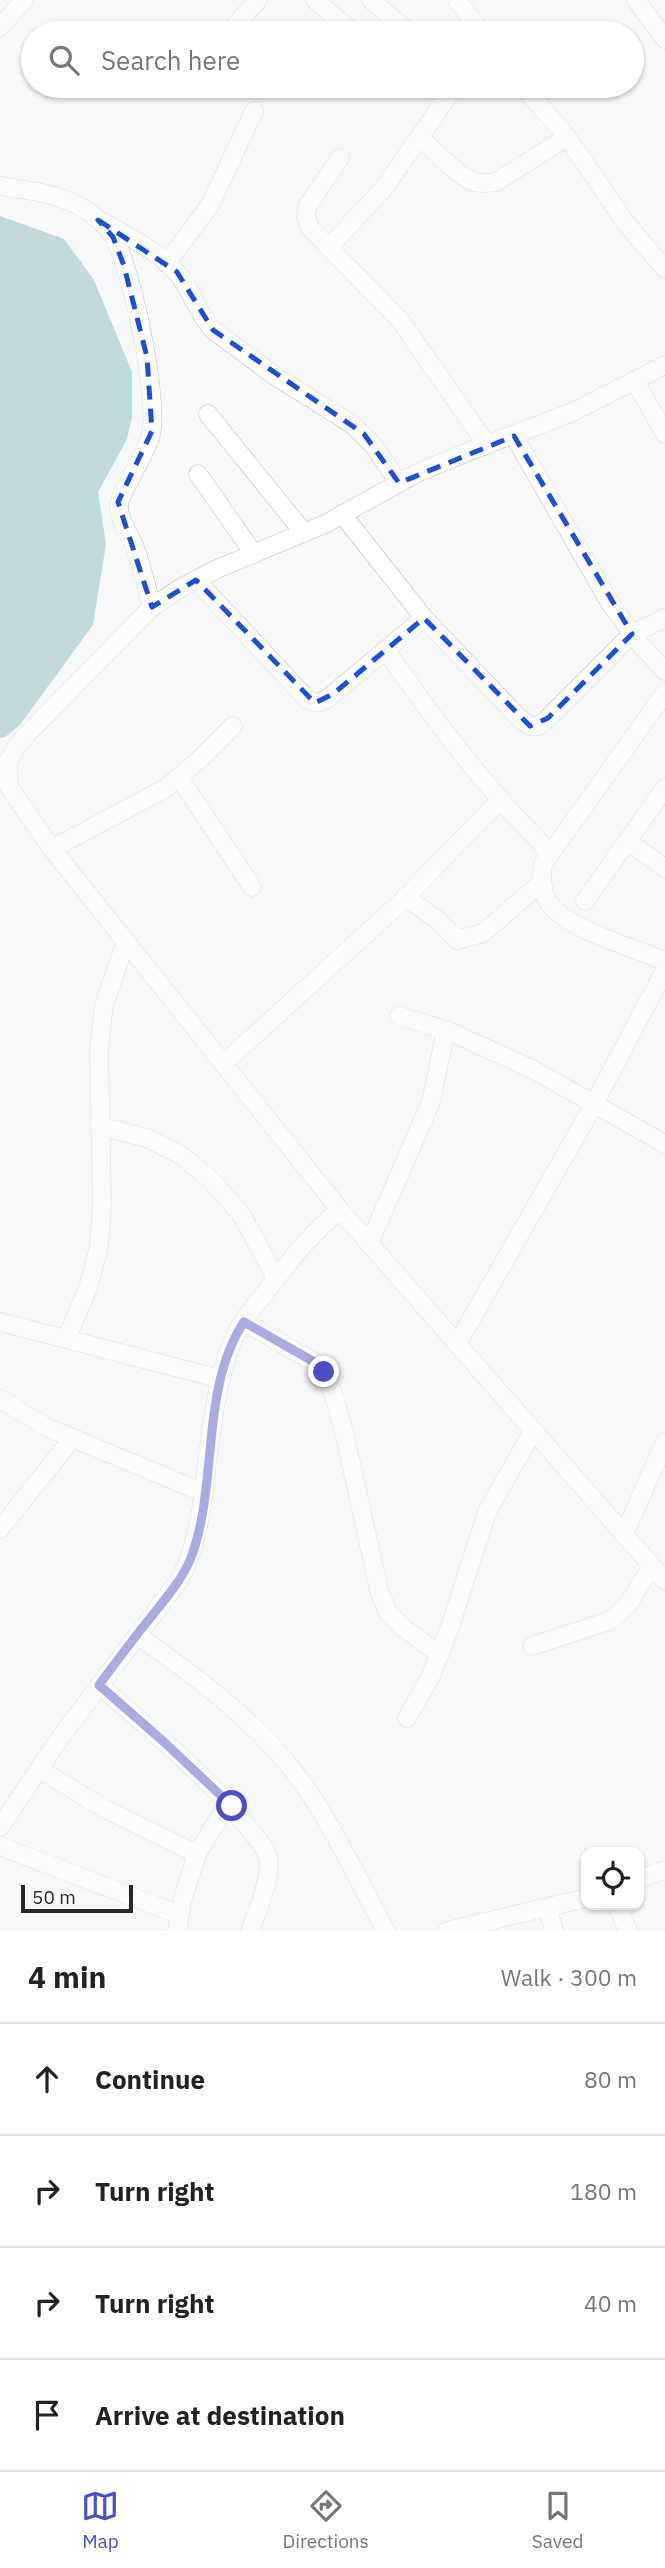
<!DOCTYPE html>
<html lang="en">
<head>
<meta charset="utf-8">
<style>
  :root { --surface:#fff; --page:#f2f2f2; --text:#222; --muted:#767676; --line:#e0e0e0; --accent:#4c4ec4 }
  body { margin:0; font-family:"IBM Plex Sans",sans-serif; background:var(--page); color:var(--text) }
  .controls { position:absolute; right:21px; bottom:21px; display:grid; overflow:hidden; border-radius:14px; box-shadow:0 2px 5px #0004 }
  .controls button { width:63px; height:63px; display:grid; place-items:center; padding:0; border:0; border-bottom:2px solid var(--line); background:var(--surface); color:var(--text); font:35px sans-serif }
  .scale { position:absolute; left:21px; bottom:18px; width:112px; box-sizing:border-box; padding-left:7px; border:4px solid #262727; border-top:0; font-size:19px; line-height:24px; white-space:nowrap; color:#262727; -webkit-text-stroke:5px #f6f8fa; paint-order:stroke }
  .stop { position:absolute; width:21px; height:21px; margin:-16px; border:5px solid #4c4ec4; border-radius:50%; background:#fff }
  .stop.end { background:#4c4ec4; border-color:#fff; box-shadow:0 2px 7px #0008 }
  .list { margin:0; padding:0; list-style:none }
  h2 { display:flex; justify-content:space-between; align-items:center; height:91px; margin:0; padding:0 28px; font-size:30px }
  h2 small { font-size:23px; font-weight:400; color:var(--muted) }
  .list li { display:grid; grid-template-columns:46px 1fr auto; gap:21px; align-items:center; box-sizing:border-box; height:112px; padding:0 28px; border-top:2px solid var(--line) }
  .list b { display:block; font-size:26px; white-space:nowrap }
  .list em { font-size:23px; font-style:normal; color:var(--muted) }
  .icon { flex:none; width:38px; height:38px; fill:none; stroke:currentColor; stroke-width:2; stroke-linecap:round; stroke-linejoin:round }
  .map { position:relative; flex:none; width:665px; height:1931px; overflow:hidden }
  .search { position:absolute; background:var(--surface); box-shadow:0 2px 5px #0004; left:21px; right:21px; top:21px; height:77px; display:flex; align-items:center; gap:18px; box-sizing:border-box; padding:0 24px; border-radius:38px; color:var(--muted); font-size:26px }
  .sheet { height:539px; background:var(--surface) }
  nav { display:flex; justify-content:space-around; align-items:center; box-sizing:border-box; height:98px; border-top:2px solid var(--line); background:var(--surface); font-size:19px; color:var(--muted) }
  nav a { display:grid; justify-items:center; gap:4px }
  nav .on { color:var(--accent) }
  .map>svg:first-child { display:block }
</style>
</head>
<body>
<div class="map">
<svg width="665" height="1931" viewBox="0 0 665 1931">
  <rect width="100%" height="100%" fill="#f6f8fa"/>
  <!-- water -->
  <path fill="#83b6b7" d="M0,216L64,239L94,280L132,372V417L127,439L98,492L106,544L93,625L19,726L5,737L0,738Z"/>
  <g fill="none" stroke-linecap="round" stroke-linejoin="round">
    <!-- minor casing -->
    <g stroke="#bec0c1" stroke-width="19">
      <g id="minor">
        <path d="M315,0L354,33"/>
        <path d="M371,0L410,33"/>
        <path d="M457,0L482,33"/>
        <path d="M636,0L665,39"/>
        <path d="M0,27L24,0"/>
        <path d="M228,33L258,0"/>
        <path d="M523,86L567,137L625,222L665,269"/>
        <path d="M421,138C434,150 457,176 474,182C481,184 489,183 496,182L567,137"/>
        <path d="M340,158L308,205L306,216L309,227L400,320L487,445"/>
        <path d="M0,186C35,191 72,195 99,220C104,225 110,231 113,236C132,268 159,399 151,434C147,454 118,495 119,506C119,521 128,532 134,545C142,565 146,586 152,607"/>
        <path d="M105,223C130,238 159,251 178,274C192,291 198,314 213,330L275,376L353,425L373,445L399,483"/>
        <path d="M329,247L384,188L455,86"/>
        <path d="M167,263L210,205L254,111"/>
        <path d="M665,365L573,412L470,451L417,473L327,523L217,569L182,587L152,607L29,732L16,747L8,762L9,787L52,849L340,1210L665,1581"/>
        <path d="M635,381L665,434"/>
        <path d="M208,414L304,533"/>
        <path d="M514,436L610,603L640,644L665,671"/>
        <path d="M198,474L254,554"/>
        <path d="M342,514L424,618L520,719L530,726H539L548,718L632,634L665,618"/>
        <path d="M196,580L307,699C318,705 323,702 333,694L424,618"/>
        <path d="M386,650C435,722 488,792 551,853"/>
        <path d="M665,693L543,864C541,878 541,894 551,906C571,930 634,948 665,961"/>
        <path d="M179,777L252,887"/>
        <path d="M627,841L665,868"/>
        <path d="M52,849L166,788L200,759L233,726"/>
        <path d="M405,897L439,921L457,940L483,933L541,883"/>
        <path d="M585,901L665,788"/>
        <path d="M399,1016L446,1030L532,1069L665,1144"/>
        <path d="M223,1064L401,902L501,799"/>
        <path d="M99,1126L147,1138L181,1155L210,1179L241,1214L276,1278"/>
        <path d="M369,1244L431,1102L446,1030"/>
        <path d="M0,1322L221,1379"/>
        <path d="M244,1322L316,1363L324,1372L333,1393L345,1436L379,1590L387,1611L401,1626L439,1654"/>
        <path d="M67,1338L88,1288L99,1247L102,1203L99,1052L104,1004L126,942"/>
        <path d="M457,1344L588,1115L665,970"/>
        <path d="M0,1399L46,1427L204,1493"/>
        <path d="M0,1529L72,1439"/>
        <path d="M624,1535L665,1442"/>
        <path d="M137,1635C192,1674 249,1715 291,1768C330,1817 356,1877 386,1931"/>
        <path d="M532,1646L609,1621L627,1606L652,1566"/>
        <path d="M99,1685C152,1731 208,1776 251,1831C257,1839 266,1847 268,1858C272,1877 257,1913 250,1931"/>
        <path d="M407,1718L431,1676L450,1627L487,1512L533,1431"/>
        <path d="M39,1769L105,1809L197,1854"/>
        <path d="M0,1827L60,1738L180,1579C203,1535 203,1488 210,1440C215,1404 221,1365 237,1332C244,1318 255,1305 265,1293C288,1263 310,1234 340,1210"/>
        <path d="M0,1846L180,1915"/>
        <path d="M639,1879L665,1870"/>
        <path d="M617,1905L628,1931"/>
        <path d="M548,1908L554,1931"/>
        <path d="M177,1931L182,1901L197,1854L228,1803"/>
        <path d="M447,1931L586,1898"/>
      </g>
    </g>
    <!-- minor -->
    <use href="#minor" stroke="#fff" stroke-width="18"/>
  </g>
  <g fill="none" stroke-linecap="round" stroke-linejoin="round">
    <!-- route -->
    <path stroke="#4c4ec4" stroke-width="9" d="M232,1806L164,1742L99,1685C116,1662 133,1639 151,1617C165,1599 181,1581 190,1560C219,1488 199,1390 244,1322L316,1363L324,1372"/>
  </g>
  <!-- marked area -->
  <path d="M0 0H665V1931H0ZM98,220L177,272L213,330L364,434L399,483L514,436L632,634L548,718L530,726L424,618L333,694L315,703L196,580L152,607L118,502L152,431L147,357L124,266L113,237Z" fill="#f6f8fa" fill-opacity=".55" fill-rule="evenodd"/>
  <path fill="none" stroke="#1d4ed8" stroke-width="5" stroke-dasharray="14 9" stroke-linejoin="round" d="M98,220L177,272L213,330L364,434L399,483L514,436L632,634L548,718L530,726L424,618L333,694L315,703L196,580L152,607L118,502L152,431L147,357L124,266L113,237Z"/>
</svg>
<div class="controls">
<button><svg class="icon" aria-label="locate" viewBox="0 0 24 24"><circle cx="12" cy="12" r="6"/><path d="M12 2v4M12 18v4M2 12h4M18 12h4"/></svg></button>
</div>
<div class="scale">50 m</div>
<div class="stop" style="left:232px;top:1806px"></div>
<div class="stop end" style="left:324px;top:1372px"></div>
<div class="search"><svg class="icon" aria-label="search" viewBox="0 0 24 24"><circle cx="10" cy="10" r="6"/><path d="M15 15l6 6"/></svg>Search here</div>
</div>
<section class="sheet">
<h2>4 min<small>Walk · 300 m</small></h2>
<ul class="list">
<li><svg class="icon" aria-label="ahead" viewBox="0 0 24 24"><path d="M12 20V5M6 11l6-6 6 6"/></svg><div><b>Continue</b></div><em>80 m</em></li>
<li><svg class="icon" aria-label="right" viewBox="0 0 24 24"><path d="M7 20v-9h11M14 6l5 5-5 5"/></svg><div><b>Turn right</b></div><em>180 m</em></li>
<li><svg class="icon" aria-label="right" viewBox="0 0 24 24"><path d="M7 20v-9h11M14 6l5 5-5 5"/></svg><div><b>Turn right</b></div><em>40 m</em></li>
<li><svg class="icon" aria-label="arrive" viewBox="0 0 24 24"><path d="M6 21V4h12l-3 4 3 4H6"/></svg><div><b>Arrive at destination</b></div></li>
</ul>
</section>
<nav>
<a class="on"><svg class="icon" aria-label="map" viewBox="0 0 24 24"><path d="M3 6l6-2 6 2 6-2v14l-6 2-6-2-6 2zM9 4v14M15 6v14"/></svg>Map</a>
<a><svg class="icon" aria-label="directions" viewBox="0 0 24 24"><path d="M12 3l9 9-9 9-9-9zM9 14v-3h6M13 9l2 2-2 2"/></svg>Directions</a>
<a><svg class="icon" aria-label="saved" viewBox="0 0 24 24"><path d="M7 4h10v16l-5-4-5 4z"/></svg>Saved</a>
</nav>
</body>
</html>
